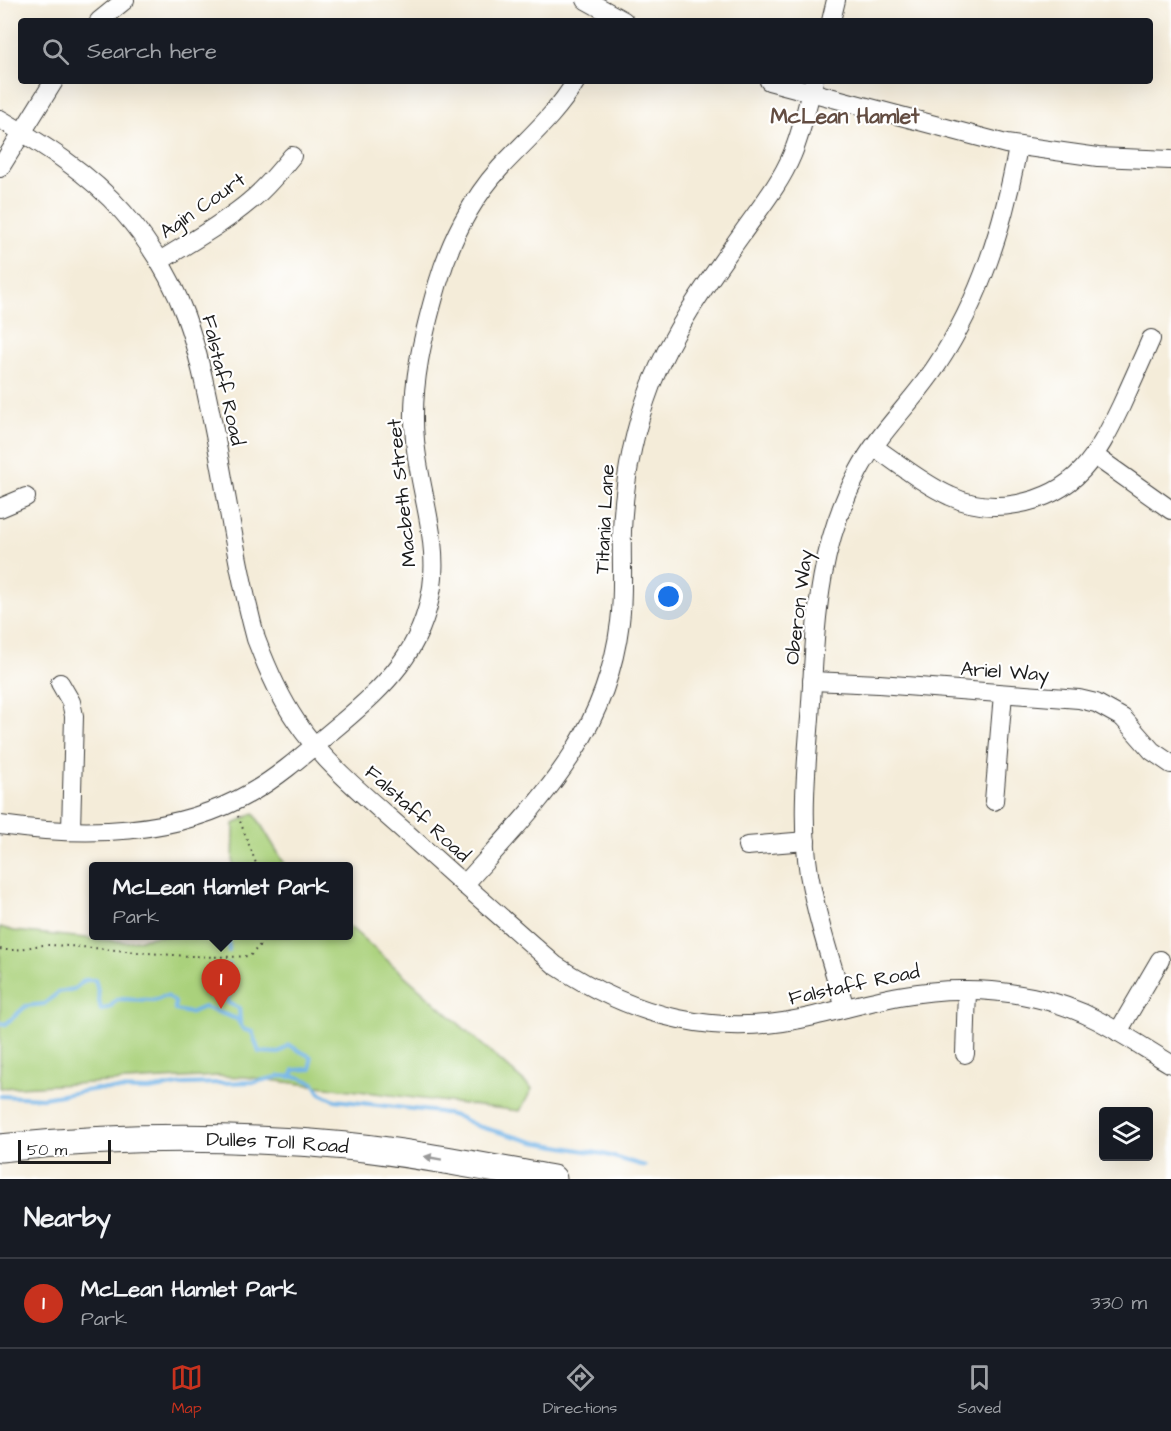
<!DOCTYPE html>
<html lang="en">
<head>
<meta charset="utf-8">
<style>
  :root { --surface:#171b24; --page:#20242c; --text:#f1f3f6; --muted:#9ea1a6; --line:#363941; --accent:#c8321e }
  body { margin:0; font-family:"Architects Daughter",sans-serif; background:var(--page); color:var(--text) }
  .controls { position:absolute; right:18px; bottom:18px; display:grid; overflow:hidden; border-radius:6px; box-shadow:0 6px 24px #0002 }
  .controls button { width:54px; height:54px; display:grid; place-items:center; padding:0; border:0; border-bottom:2px solid var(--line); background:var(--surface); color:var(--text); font:30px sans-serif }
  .scale { position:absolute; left:18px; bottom:15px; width:93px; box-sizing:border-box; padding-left:6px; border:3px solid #1c1c1c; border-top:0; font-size:16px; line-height:21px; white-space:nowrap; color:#1c1c1c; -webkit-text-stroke:4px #fff; paint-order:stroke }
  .you { position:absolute; left:669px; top:597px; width:21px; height:21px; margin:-15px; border:4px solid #fff; border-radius:50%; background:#1a73e8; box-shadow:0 0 0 9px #1a73e833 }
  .badge { display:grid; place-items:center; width:39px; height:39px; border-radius:50%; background:var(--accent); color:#fff; font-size:20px; font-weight:700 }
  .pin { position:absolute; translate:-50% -50px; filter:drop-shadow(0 2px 3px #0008) }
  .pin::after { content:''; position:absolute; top:32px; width:21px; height:18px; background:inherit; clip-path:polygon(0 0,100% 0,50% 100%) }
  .popup { position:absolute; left:89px; top:862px; width:264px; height:78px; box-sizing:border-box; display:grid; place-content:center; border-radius:6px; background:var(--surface); filter:drop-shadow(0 2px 4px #0005); font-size:20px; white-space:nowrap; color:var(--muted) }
  .popup b { font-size:22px; color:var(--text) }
  .popup::after { content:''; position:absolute; left:50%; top:100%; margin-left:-12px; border:12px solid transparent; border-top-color:var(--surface) }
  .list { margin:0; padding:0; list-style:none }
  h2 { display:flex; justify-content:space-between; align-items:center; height:78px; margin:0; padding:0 24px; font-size:26px }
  h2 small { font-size:20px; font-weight:400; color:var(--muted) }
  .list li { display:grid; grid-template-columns:39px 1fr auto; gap:18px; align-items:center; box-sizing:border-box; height:90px; padding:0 24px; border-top:2px solid var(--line) }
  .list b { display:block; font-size:22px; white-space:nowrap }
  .list p { margin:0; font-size:20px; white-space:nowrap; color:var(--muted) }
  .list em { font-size:20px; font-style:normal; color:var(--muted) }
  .icon { flex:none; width:33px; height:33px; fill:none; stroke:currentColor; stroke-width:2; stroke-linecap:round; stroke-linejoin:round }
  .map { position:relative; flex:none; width:1171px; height:1179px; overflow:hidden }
  .search { position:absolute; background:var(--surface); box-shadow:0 6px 24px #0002; left:18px; right:18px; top:18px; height:66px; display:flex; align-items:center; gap:15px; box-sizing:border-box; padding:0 21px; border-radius:6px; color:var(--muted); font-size:22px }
  .sheet { height:168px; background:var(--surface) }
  nav { display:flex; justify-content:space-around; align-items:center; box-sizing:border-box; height:84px; border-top:2px solid var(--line); background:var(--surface); font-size:16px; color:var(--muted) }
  nav a { display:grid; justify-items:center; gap:3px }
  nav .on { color:var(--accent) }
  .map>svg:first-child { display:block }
</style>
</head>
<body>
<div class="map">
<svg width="1171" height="1179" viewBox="0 0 1171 1179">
  <rect width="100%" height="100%" fill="#fff"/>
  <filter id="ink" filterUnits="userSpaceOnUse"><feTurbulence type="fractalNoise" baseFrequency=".0167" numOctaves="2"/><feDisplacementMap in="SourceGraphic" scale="12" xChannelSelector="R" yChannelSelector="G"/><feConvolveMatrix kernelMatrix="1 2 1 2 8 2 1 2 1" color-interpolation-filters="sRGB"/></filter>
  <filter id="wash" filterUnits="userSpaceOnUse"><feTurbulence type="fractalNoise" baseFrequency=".008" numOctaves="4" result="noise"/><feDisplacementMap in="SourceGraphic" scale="24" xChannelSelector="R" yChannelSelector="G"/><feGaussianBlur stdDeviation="1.35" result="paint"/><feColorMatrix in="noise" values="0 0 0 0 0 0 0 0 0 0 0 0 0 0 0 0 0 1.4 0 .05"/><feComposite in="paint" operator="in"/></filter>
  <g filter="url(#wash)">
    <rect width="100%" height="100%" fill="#f4ecd9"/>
    <!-- green -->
    <g fill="#aad17c" stroke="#63764c" stroke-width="1.5">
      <path d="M254,813L286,866H233L234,824Z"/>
      <path d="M349,926L532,1089L520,1111L245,1077L218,1076L0,1088V927L14,931L126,942L157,936H348Z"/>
    </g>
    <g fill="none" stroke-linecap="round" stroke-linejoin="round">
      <!-- stream -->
      <g stroke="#73b5e8" stroke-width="4">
        <path d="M228,936L229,951"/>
        <path d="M229,964L227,987L228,1003L239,1008L240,1022"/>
        <path d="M0,1023L6,1024L26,1006L44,1004L59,992L74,989L85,980H95C99,990 98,999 101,1010L110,1007L117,999L153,1000L167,996L175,1002V1010L190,1013L204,1007L237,1019L243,1029L252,1032L259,1052L279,1053L289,1045L311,1057V1069L294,1070L291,1077"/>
        <path d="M0,1096L43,1098L97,1089L149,1090L184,1084L255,1082L281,1076L299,1077L314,1083L320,1093L335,1100L439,1112L459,1117L477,1126L534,1142L603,1154L645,1166"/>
      </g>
    </g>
  </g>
  <g filter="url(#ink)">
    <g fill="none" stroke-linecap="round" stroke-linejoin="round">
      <!-- minor casing -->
      <g stroke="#3c3b38" stroke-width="20">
        <g id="minor">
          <path d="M586,0L624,21"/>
          <path d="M99,21L125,0"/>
          <path d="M831,21L836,0"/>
          <path d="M769,81L1006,144L1098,157L1171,160"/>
          <path d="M0,119C44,145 89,173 123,212C185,283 197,345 215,435C228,503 238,572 256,639C267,668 279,696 296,721C324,763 364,795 401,828C452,874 504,920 555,965C635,1018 719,1039 814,1016C864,1004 912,989 965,990C1009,990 1057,999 1097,1020C1122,1033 1146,1049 1171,1064"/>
          <path d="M0,168L54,81"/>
          <path d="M160,261C190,242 223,224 250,201C266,188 279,172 292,156"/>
          <path d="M874,447C898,463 923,484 950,496C971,506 995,508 1017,504C1077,493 1097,456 1121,406C1131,384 1141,362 1151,339"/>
          <path d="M1095,456L1171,510"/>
          <path d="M0,508L26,497"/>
          <path d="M812,681L879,684L1079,699L1096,703L1123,718L1152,751L1171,764"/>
          <path d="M60,683L71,702L74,716L71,830"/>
          <path d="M994,801L1003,694"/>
          <path d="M0,825C85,837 176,836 252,792C283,774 311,748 339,725C386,685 422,652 432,587C439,537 419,490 415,440C410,386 423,335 438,283C450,242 471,200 500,168C526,140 556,115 576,81"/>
          <path d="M747,846L806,841"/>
          <path d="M464,885C538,802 606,738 620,622C624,591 621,562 622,531C624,482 633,432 651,385C673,330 707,283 741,235C759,209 780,184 792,155C802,132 807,105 814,81"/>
          <path d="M845,1008C832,964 817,919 809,874C801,822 806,770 810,718C816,629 815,553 858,472C878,433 913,402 937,365C981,299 1004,224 1018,147"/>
          <path d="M1118,1032L1160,960"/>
          <path d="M965,1054L967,990"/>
        </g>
      </g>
      <!-- highway casing -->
      <g stroke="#3c3b38" stroke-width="29">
        <g id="highway">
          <path id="s1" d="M0,1148C115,1136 230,1135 346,1146C415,1153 484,1167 553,1179"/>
        </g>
      </g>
      <!-- path -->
      <g stroke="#3c3b38" stroke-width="2" stroke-dasharray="1.5 4.5" stroke-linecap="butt">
        <path d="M238,816L257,866"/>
        <path d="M0,949C18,953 32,944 50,945C116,948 183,960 250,956L268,936"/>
      </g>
      <!-- minor -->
      <use href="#minor" stroke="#fff" stroke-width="18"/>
      <!-- highway -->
      <use href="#highway" stroke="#fff" stroke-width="27"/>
    </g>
    <!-- one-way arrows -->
    <defs><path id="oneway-solid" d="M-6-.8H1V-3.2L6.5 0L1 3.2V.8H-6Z" transform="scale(1.5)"/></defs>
    <use fill="#999" href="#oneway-solid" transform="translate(433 1158) rotate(-170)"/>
  </g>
  <g text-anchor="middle" stroke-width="4.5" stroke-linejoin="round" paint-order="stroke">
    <!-- street labels -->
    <g font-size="20" fill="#1c1c1c" stroke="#fff">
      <text transform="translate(202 205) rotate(-35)" y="7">Agin Court</text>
      <text transform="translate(224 380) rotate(77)" y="7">Falstaff Road</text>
      <text transform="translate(401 493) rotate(-96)" y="7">Macbeth Street</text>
      <text transform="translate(604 519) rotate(-87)" y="7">Titania Lane</text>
      <text transform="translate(798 607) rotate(-83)" y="7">Oberon Way</text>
      <text transform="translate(1005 671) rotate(4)" y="7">Ariel Way</text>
      <text transform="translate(418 813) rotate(42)" y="7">Falstaff Road</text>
      <text transform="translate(854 984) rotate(-12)" y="7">Falstaff Road</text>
      <text dy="7" stroke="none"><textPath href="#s1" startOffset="278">Dulles Toll Road</textPath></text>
    </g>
    <!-- neighbourhood labels -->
    <g font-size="21" font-weight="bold" fill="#634d42" stroke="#fff">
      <text x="845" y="123">McLean Hamlet</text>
    </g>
  </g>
</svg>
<div class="controls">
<button><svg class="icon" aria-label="layers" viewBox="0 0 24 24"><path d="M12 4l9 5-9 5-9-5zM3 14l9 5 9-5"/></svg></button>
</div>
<div class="scale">50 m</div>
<div class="you"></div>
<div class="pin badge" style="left:221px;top:1009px">1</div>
<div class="popup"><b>McLean Hamlet Park</b>Park</div>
<div class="search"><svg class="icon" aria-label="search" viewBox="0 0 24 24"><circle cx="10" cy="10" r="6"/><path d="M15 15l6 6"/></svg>Search here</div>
</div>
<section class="sheet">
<h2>Nearby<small></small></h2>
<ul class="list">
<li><span class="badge">1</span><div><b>McLean Hamlet Park</b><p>Park</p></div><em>330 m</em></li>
</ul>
</section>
<nav>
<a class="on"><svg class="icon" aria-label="map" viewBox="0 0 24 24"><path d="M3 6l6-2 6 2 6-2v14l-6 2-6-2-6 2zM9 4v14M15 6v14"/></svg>Map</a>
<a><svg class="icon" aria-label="directions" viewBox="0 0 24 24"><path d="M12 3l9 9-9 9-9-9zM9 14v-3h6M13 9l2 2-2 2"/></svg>Directions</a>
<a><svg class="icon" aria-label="saved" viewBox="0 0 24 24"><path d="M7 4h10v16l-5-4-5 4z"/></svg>Saved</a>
</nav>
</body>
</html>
